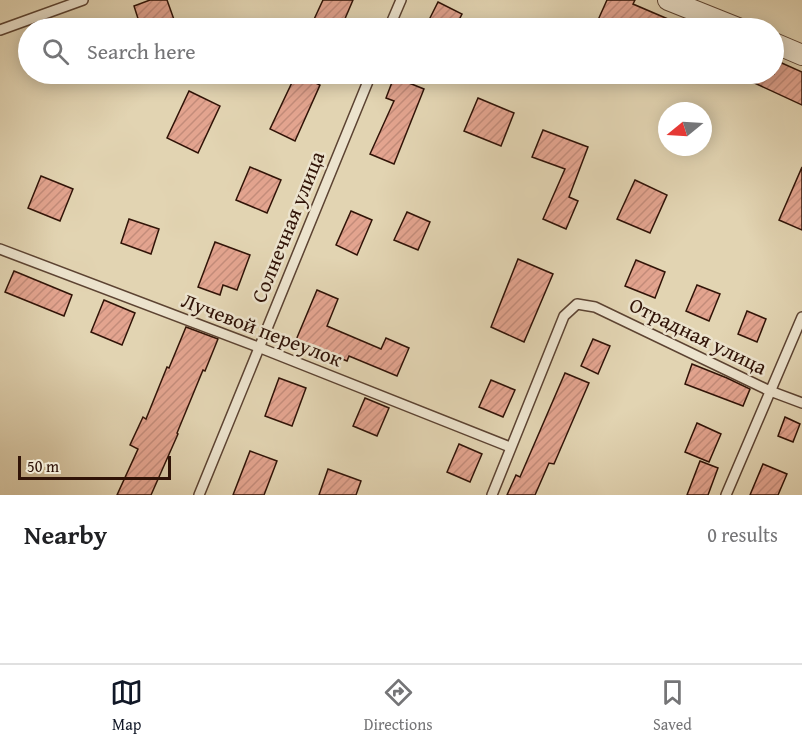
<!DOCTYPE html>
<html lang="en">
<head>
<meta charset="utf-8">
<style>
  :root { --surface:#fff; --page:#f2f2f2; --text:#202124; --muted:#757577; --line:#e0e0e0; --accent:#111827 }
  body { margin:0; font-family:"Gentium Book Plus",serif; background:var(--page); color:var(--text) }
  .compass { position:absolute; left:658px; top:102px; width:54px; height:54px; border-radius:50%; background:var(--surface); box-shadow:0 3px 15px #0003; rotate:252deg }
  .scale { position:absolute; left:18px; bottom:15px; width:153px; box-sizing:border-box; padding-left:6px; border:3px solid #301307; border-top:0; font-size:16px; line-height:21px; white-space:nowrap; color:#301307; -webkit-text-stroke:4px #ece3cd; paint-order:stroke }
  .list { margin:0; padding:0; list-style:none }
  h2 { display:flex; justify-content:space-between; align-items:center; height:78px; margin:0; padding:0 24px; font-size:26px }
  h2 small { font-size:20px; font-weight:400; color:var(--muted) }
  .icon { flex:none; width:33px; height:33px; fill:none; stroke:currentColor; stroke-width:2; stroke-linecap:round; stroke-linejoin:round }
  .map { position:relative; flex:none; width:802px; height:495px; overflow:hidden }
  .search { position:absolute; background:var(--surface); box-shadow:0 3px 15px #0003; left:18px; right:18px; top:18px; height:66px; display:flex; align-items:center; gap:15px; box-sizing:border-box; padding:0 21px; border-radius:33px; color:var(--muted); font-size:22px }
  .sheet { height:168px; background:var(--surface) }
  nav { display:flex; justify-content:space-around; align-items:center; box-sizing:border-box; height:84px; border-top:2px solid var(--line); background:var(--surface); font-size:16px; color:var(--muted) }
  nav a { display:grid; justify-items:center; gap:3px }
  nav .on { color:var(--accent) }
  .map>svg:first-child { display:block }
</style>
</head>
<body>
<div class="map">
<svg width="802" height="495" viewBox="0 0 802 495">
  <defs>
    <pattern id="building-hatch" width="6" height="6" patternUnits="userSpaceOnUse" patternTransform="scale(1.5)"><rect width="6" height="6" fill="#e3a48f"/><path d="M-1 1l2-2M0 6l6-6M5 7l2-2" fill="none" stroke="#c38c7a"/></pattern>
  </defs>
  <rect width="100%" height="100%" fill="#e2d4b2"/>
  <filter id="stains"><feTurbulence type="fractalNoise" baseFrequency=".00333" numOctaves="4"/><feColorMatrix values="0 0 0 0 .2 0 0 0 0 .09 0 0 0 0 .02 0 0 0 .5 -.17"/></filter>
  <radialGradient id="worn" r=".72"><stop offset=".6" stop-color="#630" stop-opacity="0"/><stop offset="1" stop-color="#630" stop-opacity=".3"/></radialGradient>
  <!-- building -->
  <g fill="url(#building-hatch)" stroke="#301307" stroke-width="1.5">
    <path d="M150,0H167L177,28H141L134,6Z"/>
    <path d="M323,0H353L341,28H310Z"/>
    <path d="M607,0H635L633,4L689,28H617L598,20Z"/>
    <path d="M438,2L462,14L455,28H425Z"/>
    <path d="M775,60L802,72V105L735,74H774V63Z"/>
    <path d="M296,74L320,85L295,141L270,129Z"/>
    <path d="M394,77L424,89L394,164L370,154L394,101L386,98Z"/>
    <path d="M189,91L220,106L198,153L167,138Z"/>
    <path d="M478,98L514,113L501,146L464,131Z"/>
    <path d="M543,130L588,147L569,197L578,201L566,229L543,219L565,169L532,157Z"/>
    <path d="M250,167L281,180L267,213L236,200Z"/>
    <path d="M802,167V230L779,220Z"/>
    <path d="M41,176L73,189L60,221L28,208Z"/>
    <path d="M635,180L667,195L650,233L617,219Z"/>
    <path d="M351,211L372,220L357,255L336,245Z"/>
    <path d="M407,212L430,222L418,250L394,240Z"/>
    <path d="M129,219L159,229L151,254L121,243Z"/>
    <path d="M215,242L250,255L237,290L223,285L220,295L198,287Z"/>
    <path d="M518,259L553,274L524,342L491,327Z"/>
    <path d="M636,260L665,272L655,298L625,286Z"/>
    <path d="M14,271L72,295L64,316L5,292Z"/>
    <path d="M697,285L720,294L709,321L686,311Z"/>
    <path d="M317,290L338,299L327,326L381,349L386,338L409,348L397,376L349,356L347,361L296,340Z"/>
    <path d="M104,300L135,313L122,345L91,332Z"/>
    <path d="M747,311L766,319L757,342L738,334Z"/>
    <path d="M186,327L218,339L205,371L203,370L177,433L178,434L151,495H117L138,449L130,445L143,417L146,419L167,367L169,368Z"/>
    <path d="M593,339L610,346L598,374L581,366Z"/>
    <path d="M692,364L727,378L750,389L743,406L685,384Z"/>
    <path d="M565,373L589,383L554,464L549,463L535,495H507L516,475L520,477Z"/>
    <path d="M279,378L306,388L292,426L265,416Z"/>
    <path d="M491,380L515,390L503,417L479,407Z"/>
    <path d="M365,398L389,408L377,436L353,426Z"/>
    <path d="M785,417L800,424L793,442L778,436Z"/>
    <path d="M697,423L721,434L709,462L685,452Z"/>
    <path d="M459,444L482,454L470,482L447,472Z"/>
    <path d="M250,451L277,461L264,495H233Z"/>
    <path d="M700,461L718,468L708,495H687Z"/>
    <path d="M763,464L787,474L778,495H750Z"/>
    <path d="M328,469L361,481L356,495H319Z"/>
  </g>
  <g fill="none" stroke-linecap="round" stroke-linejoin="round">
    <!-- service casing -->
    <g stroke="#5c4332" stroke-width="12">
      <g id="service">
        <path d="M389,28L401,0"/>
        <path d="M0,30L83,0"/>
        <path d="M0,249L258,347L510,447"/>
        <path d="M199,495L371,74"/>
        <path d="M492,495L564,316L577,304L595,307L770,391L802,403"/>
        <path d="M726,495L802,317"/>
      </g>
    </g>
    <!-- minor casing -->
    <g stroke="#5c4332" stroke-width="22">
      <g id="minor">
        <path d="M668,0L738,28"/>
        <path d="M774,43L802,55"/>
      </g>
    </g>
    <!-- service -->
    <use href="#service" stroke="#ece3cd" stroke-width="9"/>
    <!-- minor -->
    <use href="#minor" stroke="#ece3cd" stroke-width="20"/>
  </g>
  <g text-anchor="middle" stroke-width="5" stroke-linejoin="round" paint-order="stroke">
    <!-- street labels -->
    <g font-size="21" fill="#301307" stroke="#ece3cd">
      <text transform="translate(288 227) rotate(-68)" y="7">Солнечная улица</text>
      <text transform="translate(262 330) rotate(21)" y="7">Лучевой переулок</text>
      <text transform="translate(698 336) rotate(26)" y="7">Отрадная улица</text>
    </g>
  </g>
  <rect width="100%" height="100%" filter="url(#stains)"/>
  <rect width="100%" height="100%" fill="url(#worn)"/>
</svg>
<svg class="compass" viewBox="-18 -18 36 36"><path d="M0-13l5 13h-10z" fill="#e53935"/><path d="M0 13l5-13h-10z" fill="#757577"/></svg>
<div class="scale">50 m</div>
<div class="search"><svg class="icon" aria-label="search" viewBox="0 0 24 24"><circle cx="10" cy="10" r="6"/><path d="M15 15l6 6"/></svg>Search here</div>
</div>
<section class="sheet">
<h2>Nearby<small>0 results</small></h2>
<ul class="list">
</ul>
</section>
<nav>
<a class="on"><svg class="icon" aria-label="map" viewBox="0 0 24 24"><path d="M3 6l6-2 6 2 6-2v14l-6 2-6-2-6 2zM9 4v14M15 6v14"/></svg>Map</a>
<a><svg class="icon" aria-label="directions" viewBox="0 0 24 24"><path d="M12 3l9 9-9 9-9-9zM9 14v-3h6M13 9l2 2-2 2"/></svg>Directions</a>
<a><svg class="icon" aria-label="saved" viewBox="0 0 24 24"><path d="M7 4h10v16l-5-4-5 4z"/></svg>Saved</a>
</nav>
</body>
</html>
